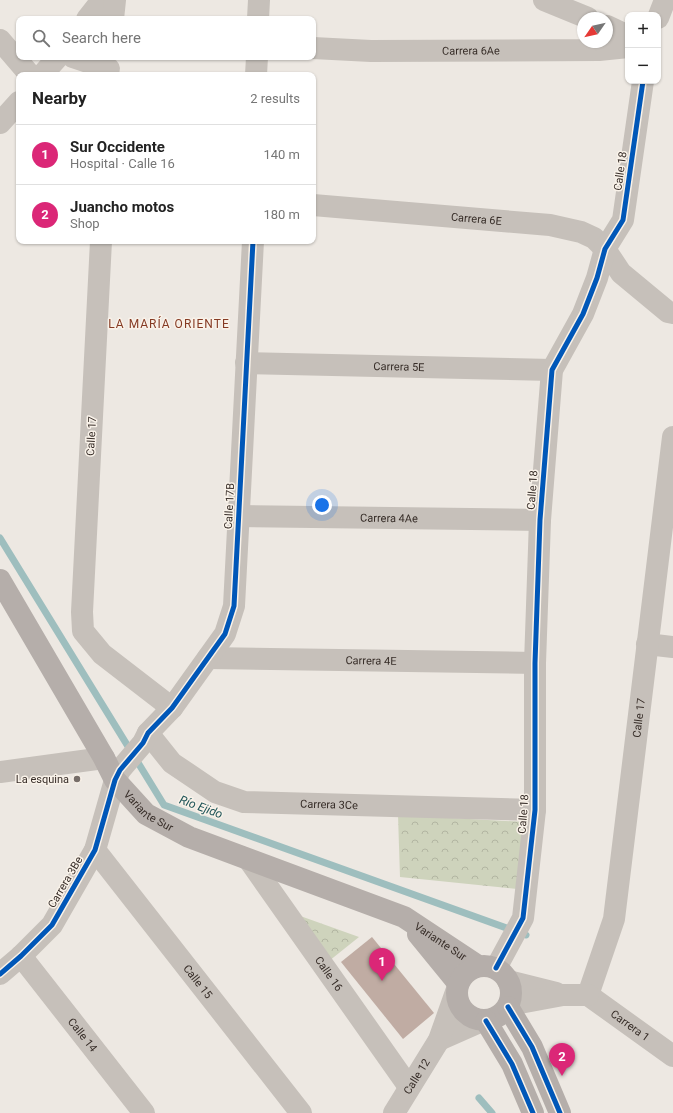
<!DOCTYPE html>
<html lang="en">
<head>
<meta charset="utf-8">
<style>
  :root { --surface:#fff; --page:#f2f2f2; --text:#222; --muted:#767676; --line:#e0e0e0; --accent:#db2777 }
  body { margin:0; font-family:Roboto,sans-serif; background:var(--page); color:var(--text) }
  .controls { position:absolute; right:12px; top:12px; display:grid; overflow:hidden; border-radius:8px; box-shadow:0 1px 3px #0004 }
  .controls button { width:36px; height:36px; display:grid; place-items:center; padding:0; border:0; border-bottom:1px solid var(--line); background:var(--surface); color:var(--text); font:20px sans-serif }
  .compass { position:absolute; left:577px; top:12px; width:36px; height:36px; border-radius:50%; background:var(--surface); box-shadow:0 1px 3px #0004; rotate:236deg }
  .you { position:absolute; left:322px; top:505px; width:14px; height:14px; margin:-10px; border:3px solid #fff; border-radius:50%; background:#1a73e8; box-shadow:0 0 0 6px #1a73e833 }
  .badge { display:grid; place-items:center; width:26px; height:26px; border-radius:50%; background:var(--accent); color:#fff; font-size:13px; font-weight:700 }
  .pin { position:absolute; translate:-50% -33px; filter:drop-shadow(0 1px 2px #0008) }
  .pin::after { content:''; position:absolute; top:21px; width:14px; height:12px; background:inherit; clip-path:polygon(0 0,100% 0,50% 100%) }
  .list { margin:0; padding:0; list-style:none }
  h2 { display:flex; justify-content:space-between; align-items:center; height:52px; margin:0; padding:0 16px; font-size:17px }
  h2 small { font-size:13px; font-weight:400; color:var(--muted) }
  .list li { display:grid; grid-template-columns:26px 1fr auto; gap:12px; align-items:center; box-sizing:border-box; height:60px; padding:0 16px; border-top:1px solid var(--line) }
  .list b { display:block; font-size:15px; white-space:nowrap }
  .list p { margin:0; font-size:13px; white-space:nowrap; color:var(--muted) }
  .list em { font-size:13px; font-style:normal; color:var(--muted) }
  .icon { flex:none; width:22px; height:22px; fill:none; stroke:currentColor; stroke-width:2; stroke-linecap:round; stroke-linejoin:round }
  .map { position:relative; flex:none; width:673px; height:1113px; overflow:hidden }
  .search { position:absolute; background:var(--surface); box-shadow:0 1px 3px #0004; left:16px; top:16px; width:300px; height:44px; display:flex; align-items:center; gap:10px; box-sizing:border-box; padding:0 14px; border-radius:8px; color:var(--muted); font-size:15px }
  .panel { position:absolute; background:var(--surface); box-shadow:0 1px 3px #0004; left:16px; top:72px; width:300px; height:172px; border-radius:8px }
  .map>svg:first-child { display:block }
</style>
</head>
<body>
<div class="map">
<svg width="673" height="1113" viewBox="0 0 673 1113">
  <defs>
    <pattern id="park-crowns" width="20" height="18" patternUnits="userSpaceOnUse"><rect width="20" height="18" fill="#ced3bc"/><path d="M2 6a3 3 0 1 1 6 0M12 15a3 3 0 1 1 6 0" fill="none" stroke="#b2b5a2"/></pattern>
  </defs>
  <rect width="100%" height="100%" fill="#ede8e2"/>
  <!-- park -->
  <g fill="url(#park-crowns)">
    <path d="M398,815L526,822L517,889L400,877Z"/>
    <path d="M292,913L359,937L329,961Z"/>
  </g>
  <g fill="none" stroke-linecap="round" stroke-linejoin="round">
    <!-- stream -->
    <g stroke="#9ebebe" stroke-width="7">
      <path d="M0,538L164,805L526,935"/>
      <path d="M479,1098L492,1113"/>
    </g>
  </g>
  <!-- building -->
  <path fill="#c0aca3" d="M372,937L434,1013L403,1039L341,962Z"/>
  <g fill="none" stroke-linecap="round" stroke-linejoin="round">
    <!-- minor -->
    <g stroke="#c6c0ba" stroke-width="22">
      <path d="M544,0L588,18"/>
      <path d="M658,18L665,0"/>
      <path d="M87,19L102,0"/>
      <path d="M113,19L115,0"/>
      <path d="M258,19L259,0"/>
      <path d="M607,26L628,36"/>
      <path d="M0,40L30,75"/>
      <path id="s1" d="M313,48L371,51L599,50L628,47"/>
      <path d="M73,57L109,69"/>
      <path d="M42,75L58,57"/>
      <path d="M256,75L257,57"/>
      <path d="M0,123L19,102"/>
      <path id="s2" d="M313,205L550,225L581,232L594,238L605,249L621,273L668,312L673,313"/>
      <path d="M101,241L82,612L83,631L102,654L172,708"/>
      <path id="s3" d="M246,363L552,370"/>
      <path id="s4" d="M238,516L540,520"/>
      <path d="M647,644L673,647"/>
      <path id="s5" d="M208,658L535,663"/>
      <path id="s6" d="M148,733L172,763L215,792L244,802L535,810"/>
      <path d="M0,772L104,758"/>
      <path id="s7" d="M95,850L301,1113"/>
      <path id="s8" d="M249,860L409,1087"/>
      <path id="s9" d="M21,956L144,1113"/>
      <path d="M496,968L523,918L535,810V663L540,520L552,370L583,314L597,278L605,249L623,220L643,81"/>
      <path d="M0,974L21,956L52,925L95,850L115,780L120,770L143,743L148,733L172,708L225,634L234,606L253,241"/>
      <path d="M508,981L556,993"/>
      <path id="s10" d="M588,995L614,919L673,437"/>
      <path id="s11" d="M588,995L673,1056"/>
      <path d="M509,1005L563,995H588"/>
      <path d="M439,1040L482,1021"/>
      <path id="s12" d="M394,1113L439,1040L456,992"/>
    </g>
    <!-- major -->
    <g stroke="#b5aeaa" stroke-width="22">
      <path id="s13" d="M0,580L104,758L115,780L146,814L189,837L404,917L478,966"/>
      <path d="M418,934L458,983"/>
      <circle cx="484" cy="993" r="27"/>
      <path d="M508,1007L532,1047L560,1113"/>
      <path d="M486,1021L512,1064L533,1113"/>
    </g>
    <!-- cycleway casing -->
    <g stroke="#f9f2e9" stroke-width="8">
      <g id="cycleway">
        <path d="M496,968L523,918L535,810V663L540,520L552,370L583,314L597,278L605,249L623,220L643,81"/>
        <path d="M0,974L21,956L52,925L95,850L115,780L120,770L143,743L148,733L172,708L225,634L234,606L253,241"/>
        <path d="M508,1007L532,1047L560,1113"/>
        <path d="M486,1021L512,1064L533,1113"/>
      </g>
    </g>
    <!-- cycleway -->
    <use href="#cycleway" stroke="#0057b8" stroke-width="5"/>
  </g>
  <!-- markers -->
  <circle fill="#776e69" stroke="#f9f2e9" stroke-width="1.5" cx="77" cy="779" r="4"/>
  <g text-anchor="middle" stroke-width="3" stroke-linejoin="round" paint-order="stroke">
    <!-- street labels -->
    <g font-size="11" fill="#372d28" stroke="#f9f2e9">
      <text dy="4" stroke="none"><textPath href="#s1" startOffset="158">Carrera 6Ae</textPath></text>
      <text transform="translate(620 171) rotate(-82)" y="4">Calle 18</text>
      <text dy="4" stroke="none"><textPath href="#s2" startOffset="164">Carrera 6E</textPath></text>
      <text dy="4" stroke="none"><textPath href="#s3" startOffset="153">Carrera 5E</textPath></text>
      <text transform="translate(91 436) rotate(-87)" y="4">Calle 17</text>
      <text transform="translate(532 490) rotate(-86)" y="4">Calle 18</text>
      <text transform="translate(229 506) rotate(-87)" y="4">Calle 17B</text>
      <text dy="4" stroke="none"><textPath href="#s4" startOffset="151">Carrera 4Ae</textPath></text>
      <text dy="4" stroke="none"><textPath href="#s5" startOffset="163">Carrera 4E</textPath></text>
      <text dy="4" stroke="none"><textPath href="#s10" startOffset="283">Calle 17</textPath></text>
      <text dy="4" stroke="none"><textPath href="#s6" startOffset="206">Carrera 3Ce</textPath></text>
      <text dy="4" stroke="none"><textPath href="#s13" startOffset="277">Variante Sur</textPath></text>
      <text transform="translate(523 814) rotate(-86)" y="4">Calle 18</text>
      <text transform="translate(65 882) rotate(-60)" y="4">Carrera 3Be</text>
      <text dy="4" stroke="none"><textPath href="#s13" startOffset="599">Variante Sur</textPath></text>
      <text dy="4" stroke="none"><textPath href="#s8" startOffset="139">Calle 16</textPath></text>
      <text dy="4" stroke="none"><textPath href="#s7" startOffset="167">Calle 15</textPath></text>
      <text dy="4" stroke="none"><textPath href="#s11" startOffset="52">Carrera 1</textPath></text>
      <text dy="4" stroke="none"><textPath href="#s9" startOffset="100">Calle 14</textPath></text>
      <text dy="4" stroke="none"><textPath href="#s12" startOffset="43">Calle 12</textPath></text>
    </g>
    <!-- poi labels -->
    <g font-size="11" fill="#372d28" stroke="#f9f2e9" text-anchor="end">
      <text x="69" y="783">La esquina</text>
    </g>
    <!-- neighbourhood labels -->
    <g font-size="12" letter-spacing="1" fill="#853a23" stroke="#f9f2e9">
      <text x="169" y="328">LA MARÍA ORIENTE</text>
    </g>
    <!-- water labels -->
    <g font-size="12" font-style="italic" fill="#1e5458" stroke="#f9f2e9">
      <text transform="translate(201 807) rotate(20)" y="4">Río Ejido</text>
    </g>
  </g>
</svg>
<div class="controls">
<button>+</button>
<button>−</button>
</div>
<svg class="compass" viewBox="-18 -18 36 36"><path d="M0-13l5 13h-10z" fill="#e53935"/><path d="M0 13l5-13h-10z" fill="#767676"/></svg>
<div class="you"></div>
<div class="pin badge" style="left:382px;top:981px">1</div>
<div class="pin badge" style="left:562px;top:1076px">2</div>
<div class="search"><svg class="icon" aria-label="search" viewBox="0 0 24 24"><circle cx="10" cy="10" r="6"/><path d="M15 15l6 6"/></svg>Search here</div>
<section class="panel">
<h2>Nearby<small>2 results</small></h2>
<ul class="list">
<li><span class="badge">1</span><div><b>Sur Occidente</b><p>Hospital · Calle 16</p></div><em>140 m</em></li>
<li><span class="badge">2</span><div><b>Juancho motos</b><p>Shop</p></div><em>180 m</em></li>
</ul>
</section>
</div>
</body>
</html>
